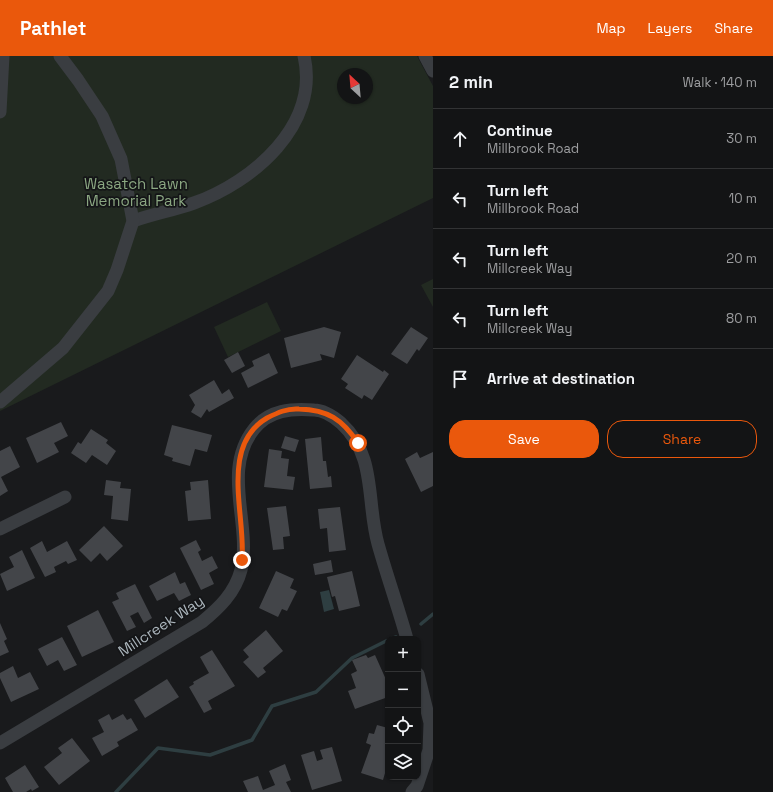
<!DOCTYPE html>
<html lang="en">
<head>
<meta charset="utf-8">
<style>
  :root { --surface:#131415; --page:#1c1d1e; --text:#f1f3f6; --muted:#9d9ea0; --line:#323334; --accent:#ea580c }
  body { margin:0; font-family:"Space Grotesk",sans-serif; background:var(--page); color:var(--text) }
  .controls { position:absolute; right:12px; bottom:12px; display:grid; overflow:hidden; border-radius:8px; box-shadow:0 1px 3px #0004 }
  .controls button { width:36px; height:36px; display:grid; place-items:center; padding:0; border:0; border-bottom:1px solid var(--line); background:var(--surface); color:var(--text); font:20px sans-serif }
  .compass { position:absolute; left:337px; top:12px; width:36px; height:36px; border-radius:50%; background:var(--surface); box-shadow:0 1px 3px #0004; rotate:334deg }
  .stop { position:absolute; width:12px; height:12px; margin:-9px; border:3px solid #ea580c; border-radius:50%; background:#fff }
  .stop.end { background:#ea580c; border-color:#fff; box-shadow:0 1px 4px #0008 }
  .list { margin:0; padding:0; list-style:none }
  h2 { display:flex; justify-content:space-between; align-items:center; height:52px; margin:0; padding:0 16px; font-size:17px }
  h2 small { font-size:13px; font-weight:400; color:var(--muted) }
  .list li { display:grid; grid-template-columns:26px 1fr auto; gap:12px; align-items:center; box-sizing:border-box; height:60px; padding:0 16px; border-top:1px solid var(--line) }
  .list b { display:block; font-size:15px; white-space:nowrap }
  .list p { margin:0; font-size:13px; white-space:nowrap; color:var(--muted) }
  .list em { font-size:13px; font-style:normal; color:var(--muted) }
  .actions { display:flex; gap:8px; padding:12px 16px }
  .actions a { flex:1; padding:9px 0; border:1px solid var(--accent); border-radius:16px; text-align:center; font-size:14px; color:var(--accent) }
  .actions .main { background:var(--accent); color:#fff }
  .icon { flex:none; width:22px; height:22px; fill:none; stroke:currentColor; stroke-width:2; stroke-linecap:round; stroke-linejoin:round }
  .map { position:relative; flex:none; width:433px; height:736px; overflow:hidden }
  header { display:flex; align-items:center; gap:24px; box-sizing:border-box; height:56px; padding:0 20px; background:var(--accent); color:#fff }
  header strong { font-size:19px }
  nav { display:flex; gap:22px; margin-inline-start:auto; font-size:14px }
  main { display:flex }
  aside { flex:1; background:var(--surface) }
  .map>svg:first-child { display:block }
</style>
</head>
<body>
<header>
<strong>Pathlet</strong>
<nav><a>Map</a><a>Layers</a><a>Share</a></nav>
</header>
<main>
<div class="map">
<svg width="433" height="736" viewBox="0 0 433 736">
  <rect width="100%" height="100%" fill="#191a1c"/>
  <!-- green -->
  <g fill="#222a21" fill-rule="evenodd">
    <path d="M0,0H417L433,30V142L0,355ZM343,18H367V42H343Z"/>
    <path d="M433,223V251L421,229Z"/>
    <path d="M267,246L281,275L228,301L214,271Z"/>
  </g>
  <!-- water -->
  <path fill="#2e3e41" d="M329,534L334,553L324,556L320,536Z"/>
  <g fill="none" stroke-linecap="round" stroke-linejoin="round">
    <!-- stream -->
    <g stroke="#2e3e41" stroke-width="3.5">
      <path d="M421,568L433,558"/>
      <path d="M390,583L396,581"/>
      <path d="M116,736L158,692L210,699L252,684L272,650L316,636L352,602L388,584"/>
    </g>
  </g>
  <!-- building -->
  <g fill="#434549">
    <path d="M324,271L341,276L334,302L320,298L322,304L291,312L284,282Z"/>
    <path d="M411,271L428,282L419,295L417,293L407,308L391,298Z"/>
    <path d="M238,296L245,310L232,317L224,304Z"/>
    <path d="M269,297L278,317L248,332L241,317L254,310L252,305Z"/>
    <path d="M357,299L383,316L384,314L389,318L372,344L364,339L362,343L345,332L348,328L341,323Z"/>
    <path d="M214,324L222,338L229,333L234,342L209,356L207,353L201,362L191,356L195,349L189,339Z"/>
    <path d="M61,366L68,380L54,387L59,396L37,407L26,382Z"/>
    <path d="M172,369L212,379L207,396L195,393L190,410L172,405L173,402L164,399Z"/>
    <path d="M91,373L108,384L106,387L116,395L107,409L92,399L86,407L71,397L78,386L81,388Z"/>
    <path d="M285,380L299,384L295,396L281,392Z"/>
    <path d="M321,381L323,405H326L328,421L331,420L332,431L310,433L305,383Z"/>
    <path d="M10,390L20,411L1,421L8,435L0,440V395Z"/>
    <path d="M269,393L282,395L281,402L289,403L287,420L295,421L293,434L264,431Z"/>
    <path d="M417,396L420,402L433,396V430L421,436L405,403Z"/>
    <path d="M106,424L121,426L120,432L131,433L128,465L111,463L113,440L104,439Z"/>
    <path d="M208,424L211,463L188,465L185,435L191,434L190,426Z"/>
    <path d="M286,450L290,480L283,481L284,493L273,494L267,452Z"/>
    <path d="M340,451L346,494L329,496L327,472L320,473L318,453Z"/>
    <path d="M104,470L123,490L107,505L100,497L91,506L79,494Z"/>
    <path d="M196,484L201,494L198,496L202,505L212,500L218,512L209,517L214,528L201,534L180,492Z"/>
    <path d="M42,485L47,496L67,485L77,504L68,508L66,505L54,511L56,516L45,521L30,492Z"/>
    <path d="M22,494L35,522L7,535L0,518L14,511L9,501Z"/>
    <path d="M331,504L333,516L315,519L313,508Z"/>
    <path d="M276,515L294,523L290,532L297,535L287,555L282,553L278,561L259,552Z"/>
    <path d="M352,515L360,550L339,555L335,540L332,541L327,521Z"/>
    <path d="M175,516L180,528L185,526L191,539L179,545L174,537L157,545L149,530Z"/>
    <path d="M135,528L152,562L144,567L138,556L130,560L136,571L127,575L112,546L119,543L116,537Z"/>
    <path d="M98,554L114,586L82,601L67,570Z"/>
    <path d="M0,567L7,583L4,585L9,596L0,600Z"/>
    <path d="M266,574L283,595L263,612L266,616L258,622L243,606L249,601L243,594Z"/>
    <path d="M62,581L77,609L64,615L58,604L47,610L38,593Z"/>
    <path d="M212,594L235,630L208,645L212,653L204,657L189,631L194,628L193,626L209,617L200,601Z"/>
    <path d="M366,599L368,602L375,599L388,628V641L355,653L348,635L356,632L351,618L357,615L352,604Z"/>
    <path d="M13,610L18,622L30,616L39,633L11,646L0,622V617Z"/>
    <path d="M167,623L179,641L145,662L134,644Z"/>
    <path d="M109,658L112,664L123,658L127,664L131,662L138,674L117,686L119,690L102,700L92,682L104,676L98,664Z"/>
    <path d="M377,669L388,672V707L383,724L361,717L371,689L366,687L369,677L374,678Z"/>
    <path d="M72,682L90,705L59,729L44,711L62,697L58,692Z"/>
    <path d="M332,691L342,725L312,734L301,699L314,695L317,705L323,703L320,694Z"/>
    <path d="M285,708L291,724L286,726L291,736H248L243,725L258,720L263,734L275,729L269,715Z"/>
    <path d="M25,709L39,731L32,735L31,733L26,736H13L5,722Z"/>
  </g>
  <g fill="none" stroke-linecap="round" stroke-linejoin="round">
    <!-- minor -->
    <g stroke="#3a3d41" stroke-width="13">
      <path d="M425,0L433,15"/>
      <path d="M0,56L3,0"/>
      <path d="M133,165C153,158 174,154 194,147C253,126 320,69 304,0"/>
      <path d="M0,346L63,292L108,235L117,214L133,165L121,103L102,60L78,24L60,0"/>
      <path d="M0,473L65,441"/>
      <path d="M0,687L202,566C219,552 235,537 241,514C252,468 221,415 254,373C269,354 292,352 314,354C323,354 334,361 341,367C377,400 366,445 378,488C387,520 398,551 407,583"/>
      <path d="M412,736L417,730L429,694L430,667L418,618"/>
    </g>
  </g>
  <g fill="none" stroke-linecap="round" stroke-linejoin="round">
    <!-- route -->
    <path stroke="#ea580c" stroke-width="5" d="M242,504C246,460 219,390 267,362C277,357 287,352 299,353C328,354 342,363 358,387"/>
  </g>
  <g text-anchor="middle" stroke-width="3.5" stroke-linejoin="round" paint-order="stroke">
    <!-- park labels -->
    <g font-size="15" fill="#8ba782" stroke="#141517">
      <text x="136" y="133">Wasatch Lawn<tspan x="136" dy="17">Memorial Park</tspan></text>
    </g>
    <!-- street labels -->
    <g font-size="15" fill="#abb5bc" stroke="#141517">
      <text transform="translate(161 570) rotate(-33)" y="5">Millcreek Way</text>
    </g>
  </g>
</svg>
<div class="controls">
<button>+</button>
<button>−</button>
<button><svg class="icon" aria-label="locate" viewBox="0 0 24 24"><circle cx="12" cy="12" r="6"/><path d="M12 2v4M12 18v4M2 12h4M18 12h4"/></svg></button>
<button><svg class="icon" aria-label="layers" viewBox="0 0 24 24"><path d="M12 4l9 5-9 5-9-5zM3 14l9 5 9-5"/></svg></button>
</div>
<svg class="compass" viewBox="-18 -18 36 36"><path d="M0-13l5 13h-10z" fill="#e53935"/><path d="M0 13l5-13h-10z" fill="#9d9ea0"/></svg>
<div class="stop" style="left:358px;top:387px"></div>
<div class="stop end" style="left:242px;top:504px"></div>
</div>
<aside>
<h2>2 min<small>Walk · 140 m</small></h2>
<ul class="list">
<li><svg class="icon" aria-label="ahead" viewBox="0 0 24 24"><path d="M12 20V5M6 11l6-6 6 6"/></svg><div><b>Continue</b><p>Millbrook Road</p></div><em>30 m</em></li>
<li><svg class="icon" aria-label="left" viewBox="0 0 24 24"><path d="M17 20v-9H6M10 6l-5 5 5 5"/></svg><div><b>Turn left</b><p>Millbrook Road</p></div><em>10 m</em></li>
<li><svg class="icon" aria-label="left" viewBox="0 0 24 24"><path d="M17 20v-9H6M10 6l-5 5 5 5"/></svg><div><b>Turn left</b><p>Millcreek Way</p></div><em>20 m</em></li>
<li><svg class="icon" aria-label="left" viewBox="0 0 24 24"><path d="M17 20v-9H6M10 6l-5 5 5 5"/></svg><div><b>Turn left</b><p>Millcreek Way</p></div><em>80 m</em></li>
<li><svg class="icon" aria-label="arrive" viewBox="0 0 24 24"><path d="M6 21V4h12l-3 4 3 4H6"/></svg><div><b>Arrive at destination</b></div></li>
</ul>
<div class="actions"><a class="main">Save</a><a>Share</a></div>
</aside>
</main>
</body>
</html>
